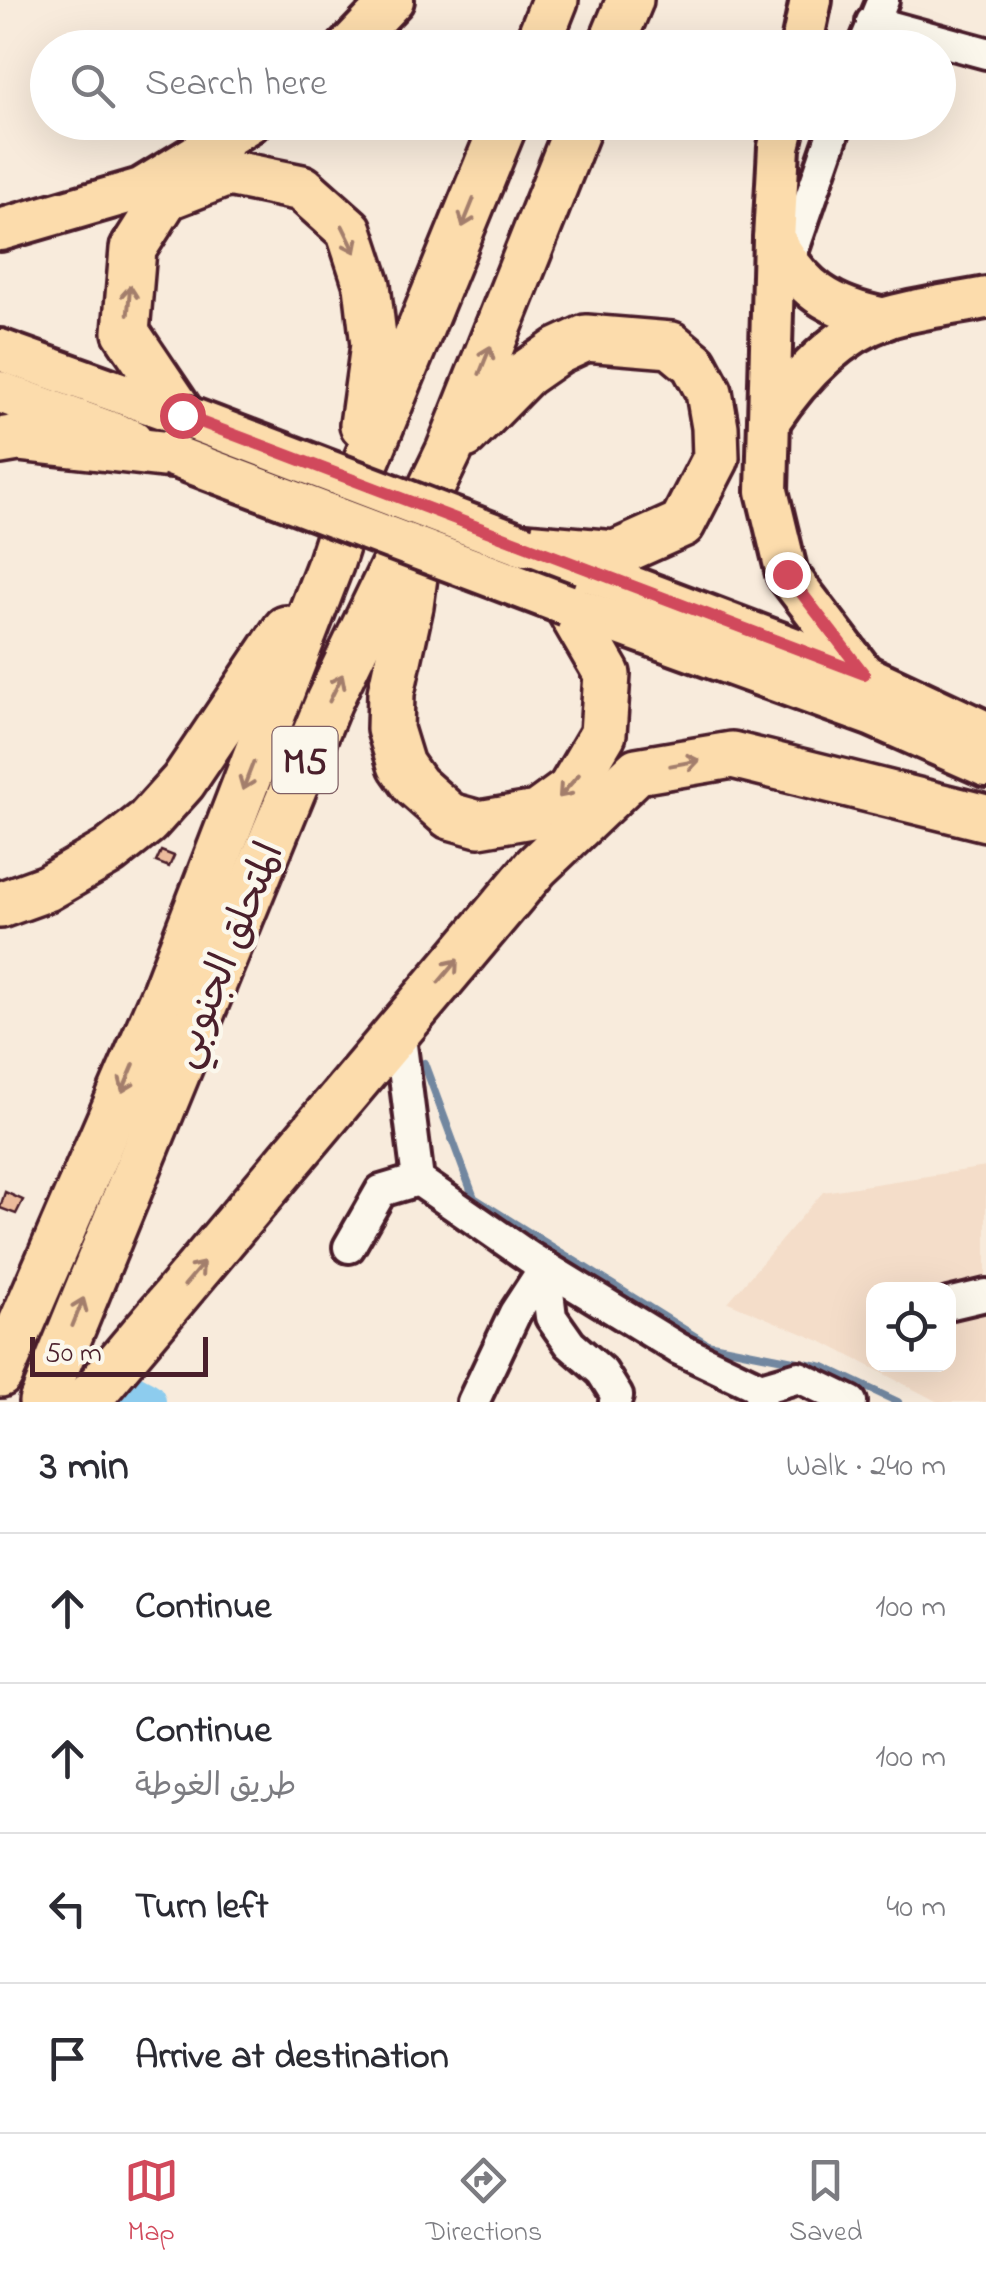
<!DOCTYPE html>
<html lang="en">
<head>
<meta charset="utf-8">
<style>
  :root { --surface:#fff; --page:#f7f7f7; --text:#2b2b33; --muted:#7c7c81; --line:#e1e1e2; --accent:#d1495b }
  body { margin:0; font-family:"Indie Flower","Playpen Sans Arabic",sans-serif; background:var(--page); color:var(--text) }
  .controls { position:absolute; right:30px; bottom:30px; display:grid; overflow:hidden; border-radius:20px; box-shadow:0 10px 40px #0002 }
  .controls button { width:90px; height:90px; display:grid; place-items:center; padding:0; border:0; border-bottom:2px solid var(--line); background:var(--surface); color:var(--text); font:50px sans-serif }
  .scale { position:absolute; left:30px; bottom:25px; width:178px; box-sizing:border-box; padding-left:10px; border:5px solid #4a1f2b; border-top:0; font-size:28px; line-height:35px; white-space:nowrap; color:#4a1f2b; -webkit-text-stroke:8px #fbf7ec; paint-order:stroke }
  .stop { position:absolute; width:30px; height:30px; margin:-22px; border:8px solid #d1495b; border-radius:50%; background:#fff }
  .stop.end { background:#d1495b; border-color:#fff; box-shadow:0 2px 10px #0008 }
  .list { margin:0; padding:0; list-style:none }
  h2 { display:flex; justify-content:space-between; align-items:center; height:130px; margin:0; padding:0 40px; font-size:42px }
  h2 small { font-size:32px; font-weight:400; color:var(--muted) }
  .list li { display:grid; grid-template-columns:65px 1fr auto; gap:30px; align-items:center; box-sizing:border-box; height:150px; padding:0 40px; border-top:2px solid var(--line) }
  .list b { display:block; font-size:38px; white-space:nowrap }
  .list p { margin:0; font-size:32px; white-space:nowrap; color:var(--muted) }
  .list em { font-size:32px; font-style:normal; color:var(--muted) }
  .icon { flex:none; width:55px; height:55px; fill:none; stroke:currentColor; stroke-width:2; stroke-linecap:round; stroke-linejoin:round }
  .map { position:relative; flex:none; width:986px; height:1402px; overflow:hidden }
  .search { position:absolute; background:var(--surface); box-shadow:0 10px 40px #0002; left:30px; right:30px; top:30px; height:110px; display:flex; align-items:center; gap:25px; box-sizing:border-box; padding:0 35px; border-radius:55px; color:var(--muted); font-size:38px }
  .sheet { height:730px; background:var(--surface) }
  nav { display:flex; justify-content:space-around; align-items:center; box-sizing:border-box; height:140px; border-top:2px solid var(--line); background:var(--surface); font-size:28px; color:var(--muted) }
  nav a { display:grid; justify-items:center; gap:5px }
  nav .on { color:var(--accent) }
  .map>svg:first-child { display:block }
</style>
</head>
<body>
<div class="map">
<svg width="986" height="1402" viewBox="0 0 986 1402">
  <rect width="100%" height="100%" fill="#f8ebdc"/>
  <filter id="ink" filterUnits="userSpaceOnUse"><feTurbulence type="fractalNoise" baseFrequency=".01" numOctaves="2"/><feDisplacementMap in="SourceGraphic" scale="20" xChannelSelector="R" yChannelSelector="G"/><feConvolveMatrix kernelMatrix="1 2 1 2 8 2 1 2 1" color-interpolation-filters="sRGB"/></filter>
  <g filter="url(#ink)">
    <!-- built -->
    <path fill="#f4ddc9" fill-rule="evenodd" d="M986,1167V1402H938L825,1343L728,1302L823,1192ZM874,1290H948V1364H874Z"/>
    <g fill="none" stroke-linecap="round" stroke-linejoin="round">
      <!-- stream -->
      <path stroke="#7287a0" stroke-width="8" d="M424,1063L474,1198L707,1344L824,1367L898,1402"/>
      <!-- river -->
      <path stroke="#8dccee" stroke-width="42" d="M115,1390L132,1395L145,1402"/>
    </g>
    <!-- building -->
    <g fill="#ebbb9c" stroke="#4a1f2b" stroke-width="2.5">
      <path d="M161,851L174,856L169,867L156,862Z"/>
      <path d="M5,1192L23,1200L16,1214L0,1208Z"/>
    </g>
    <g fill="none" stroke-linecap="round" stroke-linejoin="round">
      <!-- minor casing -->
      <g stroke="#4a1f2b" stroke-width="38">
        <g id="minor">
          <path d="M872,22L986,53"/>
          <path d="M863,48L883,0"/>
          <path d="M788,264L837,122"/>
          <path d="M399,1029L418,1180L529,1257L679,1349L761,1388L760,1402"/>
          <path d="M349,1247L381,1191L418,1180"/>
          <path d="M545,1267L551,1317L570,1344L602,1372L617,1396L615,1402"/>
          <path d="M948,1304L986,1295"/>
          <path d="M761,1388L799,1377L851,1402"/>
          <path d="M473,1402L515,1313L545,1267"/>
        </g>
      </g>
      <!-- major casing -->
      <g stroke="#4a1f2b" stroke-width="48">
        <g id="major">
          <path d="M347,48L393,0"/>
          <path d="M801,48L811,0"/>
          <path d="M785,122L779,147L774,239L767,491L787,574L864,675"/>
          <path d="M0,230L141,189L250,122"/>
          <path d="M774,239C801,289 829,308 885,319"/>
          <path d="M0,350L182,415"/>
          <path d="M0,392L132,440"/>
          <path d="M769,421C797,379 836,335 886,318C914,309 956,304 986,298"/>
          <path d="M550,556L864,675L986,732"/>
          <path d="M567,605L873,716L986,766"/>
        </g>
      </g>
      <!-- highway casing -->
      <g stroke="#4a1f2b" stroke-width="52">
        <g id="highway">
          <path d="M536,48L555,0"/>
          <path d="M610,48L630,0"/>
          <path d="M182,415L126,332L133,249L166,197L228,173L302,188L349,230L367,285L374,345L363,425"/>
          <path d="M465,435L525,374L558,351L586,338L671,345L694,364L709,392L715,427L716,458L682,524L615,554L525,546"/>
          <path d="M0,441L18,438L171,455"/>
          <path d="M418,547L410,606L391,693L390,729L401,765L415,785L450,816L479,824L537,814L570,790L603,734L607,674L567,605"/>
          <path d="M0,905L47,888L109,852L147,822L183,782L286,629"/>
          <path d="M0,1374L165,992L330,565L354,491L505,122"/>
          <path d="M42,1402L329,701L449,451L580,122"/>
          <path d="M86,1402L536,867L637,771L732,755L986,818"/>
        </g>
      </g>
      <!-- minor -->
      <use href="#minor" stroke="#fbf7ec" stroke-width="30"/>
      <!-- major -->
      <use href="#major" stroke="#fcdcac" stroke-width="40"/>
      <!-- highway -->
      <use href="#highway" stroke="#fcdcac" stroke-width="45"/>
      <!-- major-bridge casing -->
      <g stroke="#4a1f2b" stroke-width="48" stroke-linecap="butt">
        <g id="major-bridge">
          <path d="M182,415L525,546"/>
          <path d="M171,455L567,605"/>
        </g>
      </g>
      <!-- major-bridge -->
      <use href="#major-bridge" stroke="#fcdcac" stroke-width="40"/>
    </g>
    <!-- one-way arrows -->
    <defs><path id="oneway-shaft" d="M-6 0H5M1.5-3L5.5 0L1.5 3" fill="none" stroke-width="1.6" stroke-linecap="round" stroke-linejoin="round" transform="scale(2.5)"/></defs>
    <g stroke="#a37e6c">
      <use href="#oneway-shaft" transform="translate(468 213) rotate(112)"/>
      <use href="#oneway-shaft" transform="translate(349 239) rotate(64)"/>
      <use href="#oneway-shaft" transform="translate(129 300) rotate(-85)"/>
      <use href="#oneway-shaft" transform="translate(485 360) rotate(-68)"/>
      <use href="#oneway-shaft" transform="translate(336 688) rotate(-64)"/>
      <use href="#oneway-shaft" transform="translate(685 763) rotate(-10)"/>
      <use href="#oneway-shaft" transform="translate(248 776) rotate(111)"/>
      <use href="#oneway-shaft" transform="translate(569 786) rotate(131)"/>
      <use href="#oneway-shaft" transform="translate(448 971) rotate(-50)"/>
      <use href="#oneway-shaft" transform="translate(128 1078) rotate(113)"/>
      <use href="#oneway-shaft" transform="translate(194 1274) rotate(-50)"/>
      <use href="#oneway-shaft" transform="translate(78 1312) rotate(-68)"/>
    </g>
  </g>
  <g fill="none" stroke-linecap="round" stroke-linejoin="round" filter="url(#ink)">
    <!-- route -->
    <path stroke="#d1495b" stroke-width="12" d="M182,415L864,674L787,574"/>
  </g>
  <g text-anchor="middle" stroke-width="9" stroke-linejoin="round" paint-order="stroke">
    <!-- shield labels -->
    <rect fill="#fbf7ec" stroke="#7f6065" stroke-width="2.5" x="272.5" y="727" width="65" height="66" rx="8"/>
    <g font-size="38" font-weight="bold" fill="#4a1f2b">
      <text x="305" y="773">M5</text>
    </g>
    <!-- street labels -->
    <g font-size="40" fill="#4a1f2b" stroke="#fbf7ec">
      <text transform="translate(225 954) rotate(-68)" y="14">المتحلق الجنوبي</text>
    </g>
  </g>
</svg>
<div class="controls">
<button><svg class="icon" aria-label="locate" viewBox="0 0 24 24"><circle cx="12" cy="12" r="6"/><path d="M12 2v4M12 18v4M2 12h4M18 12h4"/></svg></button>
</div>
<div class="scale">50 m</div>
<div class="stop" style="left:182px;top:415px"></div>
<div class="stop end" style="left:787px;top:574px"></div>
<div class="search"><svg class="icon" aria-label="search" viewBox="0 0 24 24"><circle cx="10" cy="10" r="6"/><path d="M15 15l6 6"/></svg>Search here</div>
</div>
<section class="sheet">
<h2>3 min<small>Walk · 240 m</small></h2>
<ul class="list">
<li><svg class="icon" aria-label="ahead" viewBox="0 0 24 24"><path d="M12 20V5M6 11l6-6 6 6"/></svg><div><b>Continue</b></div><em>100 m</em></li>
<li><svg class="icon" aria-label="ahead" viewBox="0 0 24 24"><path d="M12 20V5M6 11l6-6 6 6"/></svg><div><b>Continue</b><p>طريق الغوطة</p></div><em>100 m</em></li>
<li><svg class="icon" aria-label="left" viewBox="0 0 24 24"><path d="M17 20v-9H6M10 6l-5 5 5 5"/></svg><div><b>Turn left</b></div><em>40 m</em></li>
<li><svg class="icon" aria-label="arrive" viewBox="0 0 24 24"><path d="M6 21V4h12l-3 4 3 4H6"/></svg><div><b>Arrive at destination</b></div></li>
</ul>
</section>
<nav>
<a class="on"><svg class="icon" aria-label="map" viewBox="0 0 24 24"><path d="M3 6l6-2 6 2 6-2v14l-6 2-6-2-6 2zM9 4v14M15 6v14"/></svg>Map</a>
<a><svg class="icon" aria-label="directions" viewBox="0 0 24 24"><path d="M12 3l9 9-9 9-9-9zM9 14v-3h6M13 9l2 2-2 2"/></svg>Directions</a>
<a><svg class="icon" aria-label="saved" viewBox="0 0 24 24"><path d="M7 4h10v16l-5-4-5 4z"/></svg>Saved</a>
</nav>
</body>
</html>
